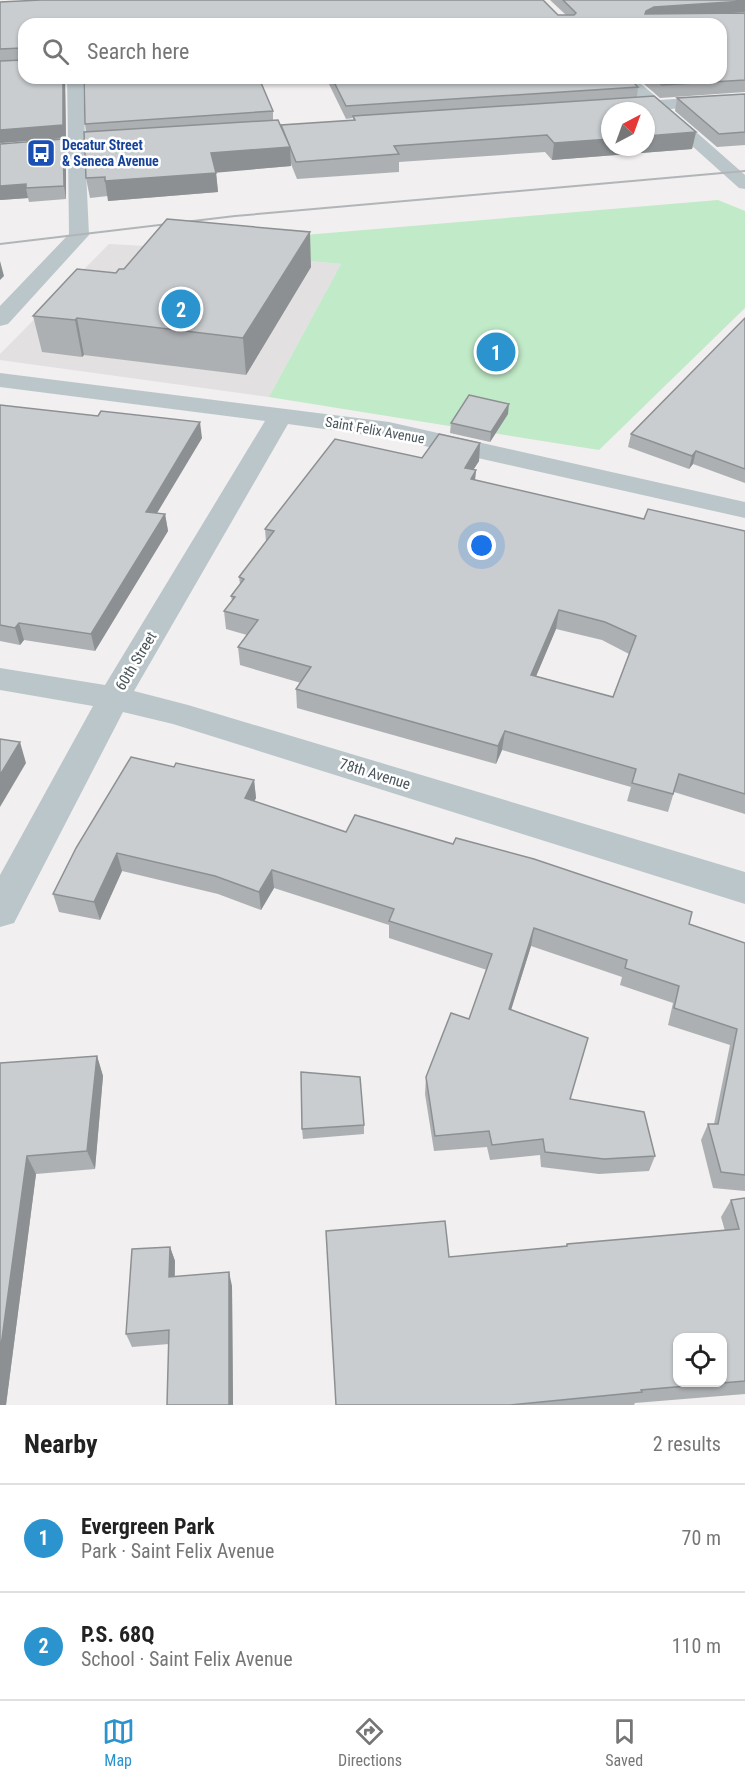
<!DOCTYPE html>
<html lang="en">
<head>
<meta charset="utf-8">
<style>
  :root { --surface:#fff; --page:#f6f6f6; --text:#222; --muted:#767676; --line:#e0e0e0; --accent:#2b94ce }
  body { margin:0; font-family:"Roboto Condensed",sans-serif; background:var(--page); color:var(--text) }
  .controls { position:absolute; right:18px; bottom:18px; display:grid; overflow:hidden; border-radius:12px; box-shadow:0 2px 4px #0004 }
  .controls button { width:54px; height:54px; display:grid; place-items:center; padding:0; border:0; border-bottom:2px solid var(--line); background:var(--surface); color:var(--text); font:30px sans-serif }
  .compass { position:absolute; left:601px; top:102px; width:54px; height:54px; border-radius:50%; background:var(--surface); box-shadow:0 2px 4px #0004; rotate:41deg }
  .you { position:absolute; left:482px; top:546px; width:21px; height:21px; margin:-15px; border:4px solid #fff; border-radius:50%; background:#1a73e8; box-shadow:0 0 0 9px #1a73e833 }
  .badge { display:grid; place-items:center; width:39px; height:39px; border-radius:50%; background:var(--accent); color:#fff; font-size:20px; font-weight:700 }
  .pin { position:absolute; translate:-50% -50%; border:3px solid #fff; box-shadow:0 2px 6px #0006 }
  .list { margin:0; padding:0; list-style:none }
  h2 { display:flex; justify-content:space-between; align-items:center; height:78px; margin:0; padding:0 24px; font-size:26px }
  h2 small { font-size:20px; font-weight:400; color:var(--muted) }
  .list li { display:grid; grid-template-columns:39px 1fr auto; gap:18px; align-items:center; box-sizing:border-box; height:108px; padding:0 24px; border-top:2px solid var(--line) }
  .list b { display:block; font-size:22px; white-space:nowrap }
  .list p { margin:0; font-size:20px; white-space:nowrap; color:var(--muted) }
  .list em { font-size:20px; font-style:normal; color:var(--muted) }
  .icon { flex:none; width:33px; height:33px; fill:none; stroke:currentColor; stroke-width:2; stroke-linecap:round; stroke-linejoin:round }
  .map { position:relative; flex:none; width:745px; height:1405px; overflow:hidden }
  .search { position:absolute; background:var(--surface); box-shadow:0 2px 4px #0004; left:18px; right:18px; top:18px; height:66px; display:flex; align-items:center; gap:15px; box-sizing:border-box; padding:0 21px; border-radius:18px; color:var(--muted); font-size:22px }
  .sheet { height:294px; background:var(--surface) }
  nav { display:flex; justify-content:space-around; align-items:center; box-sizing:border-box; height:84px; border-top:2px solid var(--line); background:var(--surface); font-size:16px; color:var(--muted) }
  nav a { display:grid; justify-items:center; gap:3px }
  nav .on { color:var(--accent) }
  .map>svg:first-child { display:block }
</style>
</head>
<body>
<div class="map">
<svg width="745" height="1405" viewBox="0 0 745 1405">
  <rect width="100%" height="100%" fill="#f1efef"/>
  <!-- education -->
  <path fill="#e2e0e0" d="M109,244L164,247L341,264L269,397L0,360V354Z"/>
  <!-- green -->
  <path fill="#c1eac8" d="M718,200L745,211V308L599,450L269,397L341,264L164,247Z"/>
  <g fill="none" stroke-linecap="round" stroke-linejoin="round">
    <!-- minor -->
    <g fill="#bbc6ca" fill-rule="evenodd">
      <path d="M67,78H83L85,140L130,137L138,142L130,147L85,150L89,235L8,324L0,326V306L69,234L68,151L0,155V145L68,141Z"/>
      <path d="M617,78H634L660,100L745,94V104L670,109L745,175V189L739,188L652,110L612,111L610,108L612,105L642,102Z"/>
      <path d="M0,373L389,422L745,502V518L389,438L288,424L134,691L188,705L745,872V904L173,724L123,712L14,923L0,927V875L93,706L0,690V668L105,685L265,421L0,387Z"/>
    </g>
    <!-- rail -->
    <path stroke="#b1b5b8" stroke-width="2" d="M0,244L235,216L745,171"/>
  </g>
  <!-- wall -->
  <g fill="#adb0b3" fill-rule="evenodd">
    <path d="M41,0H543L558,15H566L550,0H745V12L717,14L745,13V92L660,98L637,78H721V24H24V78H65L66,138L0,143V61L22,60L0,61V2Z"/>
    <path d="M326,78H629L638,87L637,97L696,132L692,149L552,160L545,152L399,162V172L297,179L291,164V166L216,172L218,192L108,201V196L90,198L86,178V132L85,124L259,79L273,111V120L281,126L353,120V118L346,119Z"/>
    <path d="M745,94V145L717,147L675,111L677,98Z"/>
    <path d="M63,139L66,152V199L29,202L28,198L0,200Z"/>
    <path d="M311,267L246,375L84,355L82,357L42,352L33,316L124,269Z"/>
    <path d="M745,318V483L693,464L689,469L628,447L631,434Z"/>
    <path d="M0,405L202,438L157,513L165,514L168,531L95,651L24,640L20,645L0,641Z"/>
    <path d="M508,414L490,442L450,433L451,423Z"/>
    <path d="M480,443L479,461L473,470H476L475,480L644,519L745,531V814L674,792L668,812L627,801L631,787L502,750L496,764L297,708L296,689L301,683L240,665L238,647L247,635L226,629L224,611L232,601L231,596L240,584L239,577L266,542L265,529L422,458ZM556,629L602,640L629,654L613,697L536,676Z"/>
    <path d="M174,767L254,780L256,798L254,801L346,832L689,924L745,943V1191L713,1188L701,1140L708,1124H714L730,1045L668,1025L673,1003L620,985L622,977L531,946L511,1010L588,1038L570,1099L655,1156L649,1171L599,1174L541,1167L540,1155L490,1160L487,1147L434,1151L425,1094L426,1077L469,1019L487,970L389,938V925L274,888L261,910L218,894L122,871L100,920L59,912L53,894Z"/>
    <path d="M97,1056L103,1076L95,1169L36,1174L6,1405L0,1063Z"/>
    <path d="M364,1125V1134L303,1139L302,1129Z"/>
    <path d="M745,1198V1394L635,1403L634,1405H336L449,1257L566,1246L567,1244L725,1231L721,1217L731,1200Z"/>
    <path d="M170,1247L175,1261V1277L232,1286L233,1405H167L169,1344L132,1347L126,1334Z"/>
  </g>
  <!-- shaded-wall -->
  <g fill="#8d9092">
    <path d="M745,1V12L652,18L644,22L646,11L654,7Z"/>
    <path d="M63,78H65L66,138L0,143V130Z"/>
    <path d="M696,132L692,149L552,160L554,143L610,139V147H646V136Z"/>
    <path d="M63,139L66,152V199L64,186Z"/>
    <path d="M290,147L291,166L213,173L211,153Z"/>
    <path d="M216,173L218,192L108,201L105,181Z"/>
    <path d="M26,184V188L28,198L0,200V186Z"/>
    <path d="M310,232L311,267L246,375L243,338Z"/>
    <path d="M0,261L4,276L0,280Z"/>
    <path d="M77,318L84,355L82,357L75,320Z"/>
    <path d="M509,404L508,414L490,442L491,432Z"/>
    <path d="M200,422L202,438L148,528L146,512Z"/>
    <path d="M480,443L479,461L463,486L465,468Z"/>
    <path d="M696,451L693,464L689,469L692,456Z"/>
    <path d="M476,470L474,488L471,479Z"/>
    <path d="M165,514L168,531L95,651L91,634Z"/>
    <path d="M559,610L556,629L529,693L531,675Z"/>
    <path d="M19,623L24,640L20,645L15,628Z"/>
    <path d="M505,731L502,750L496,764L498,746Z"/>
    <path d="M20,742L26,763L0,807V775Z"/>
    <path d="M254,780L256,798L247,816L245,798Z"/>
    <path d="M117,853L122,871L100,920L94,902Z"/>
    <path d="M272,870L274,888L261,910L259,892Z"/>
    <path d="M534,928L531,946L506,1026L509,1009Z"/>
    <path d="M97,1056L103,1076L95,1169L87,1151Z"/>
    <path d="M27,1156L36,1174L6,1405H0V1353Z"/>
    <path d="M170,1247L175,1261L174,1291L169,1277Z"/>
    <path d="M229,1272L232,1286L233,1405H229Z"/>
  </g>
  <!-- building -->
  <g fill="#c9cdd0" stroke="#8d9092" stroke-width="1.5" fill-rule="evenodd">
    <path d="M41,0H543L558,15H574L576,13L563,0H745V1L654,7L646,11L645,14L745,13V80L662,85L653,78H721V24H24V78H63V125L0,130V61L23,60L24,50L22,48L0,49V2Z"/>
    <path d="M84,78H259L273,111L85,124Z"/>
    <path d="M332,78H629L638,87L346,106Z"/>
    <path d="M745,94V132L719,134L677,98Z"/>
    <path d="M654,96L696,132L646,136V111H610V139L554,143L547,135L394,146L399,154L296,162L281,125L355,120L353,116Z"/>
    <path d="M278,120L290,147L211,153L216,173L105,181V177L86,178L84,132Z"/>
    <path d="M63,139L64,186L26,188V184L0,186V144Z"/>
    <path d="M167,219L310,232L243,338L77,318L75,320L33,316L77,269L116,273L119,269H124Z"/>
    <path d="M745,318V469L696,451L692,456L631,434Z"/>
    <path d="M469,395L509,404L491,432L451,423Z"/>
    <path d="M0,405L98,416L101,411L200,422L146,512L165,514L91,634L19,623L15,628L0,625Z"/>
    <path d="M439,434L480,443L465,468L476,470L471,479L644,519L648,509L745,531V794L679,774L673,794L632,783L636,769L505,731L498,746L296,689L311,667L238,647L258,620L224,611L235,597L231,596L244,579L239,577L274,531L265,529L335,439L422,458ZM559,610L605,622L636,636L613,697L531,675Z"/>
    <path d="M0,739L20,742L0,775Z"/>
    <path d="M131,757L174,767L176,763L254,780L245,798L346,832L355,815L453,844L456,838L534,859L692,912L689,924L745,943V1175L721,1172L708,1124H718L737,1029L674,1008L679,986L625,968L627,960L534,928L509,1009L588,1038L570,1099L644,1112L655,1156L604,1159L545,1152L543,1139L492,1145L489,1131L435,1136L426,1077L451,1013L469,1019L492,954L389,921L394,909L272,870L259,892L215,876L117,853L94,902L53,894L76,848Z"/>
    <path d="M97,1056L87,1151L27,1156L0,1353V1063Z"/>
    <path d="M301,1072L360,1077L364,1125L302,1129Z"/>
    <path d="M745,1198V1381L641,1390L642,1392L510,1405H336L326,1231L445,1221L449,1257L567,1246V1244L739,1229L731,1200ZM678,1338H723V1383H678Z"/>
    <path d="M170,1247L169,1277L229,1272V1405H167L169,1330L126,1334L132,1249Z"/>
  </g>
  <!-- icons -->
  <defs>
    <g id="bus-square" transform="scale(1.5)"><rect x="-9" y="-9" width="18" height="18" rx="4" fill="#1a4fb4" stroke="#fff"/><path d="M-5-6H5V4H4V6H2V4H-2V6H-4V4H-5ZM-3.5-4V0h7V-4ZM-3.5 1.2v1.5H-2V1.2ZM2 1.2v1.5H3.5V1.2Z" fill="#fff"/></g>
  </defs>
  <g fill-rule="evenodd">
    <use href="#bus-square" x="41" y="153"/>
  </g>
  <g text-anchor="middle" stroke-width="5" stroke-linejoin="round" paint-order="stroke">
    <!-- far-transit labels -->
    <g font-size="14" font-weight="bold" fill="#164399" stroke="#fff" text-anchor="start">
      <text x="62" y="150">Decatur Street<tspan x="62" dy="16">&amp; Seneca Avenue</tspan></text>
    </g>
    <!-- far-street labels -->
    <g font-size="14" fill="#48555a" stroke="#fff">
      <text transform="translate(375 430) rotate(10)" y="5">Saint Felix Avenue</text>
    </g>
    <!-- street labels -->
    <g font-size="15" fill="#48555a" stroke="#fff">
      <text transform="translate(136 661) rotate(-59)" y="5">60th Street</text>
      <text transform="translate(375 774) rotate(17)" y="5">78th Avenue</text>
    </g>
  </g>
</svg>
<div class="controls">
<button><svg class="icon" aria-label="locate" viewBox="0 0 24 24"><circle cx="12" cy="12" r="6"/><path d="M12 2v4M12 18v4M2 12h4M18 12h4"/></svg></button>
</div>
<svg class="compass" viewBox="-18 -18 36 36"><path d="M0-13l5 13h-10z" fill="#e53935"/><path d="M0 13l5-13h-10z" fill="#767676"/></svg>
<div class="you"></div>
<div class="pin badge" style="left:496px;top:352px">1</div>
<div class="pin badge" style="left:181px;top:309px">2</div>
<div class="search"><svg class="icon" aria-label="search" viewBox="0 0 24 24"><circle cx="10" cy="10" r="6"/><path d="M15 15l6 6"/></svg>Search here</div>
</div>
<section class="sheet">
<h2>Nearby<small>2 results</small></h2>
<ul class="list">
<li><span class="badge">1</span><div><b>Evergreen Park</b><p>Park · Saint Felix Avenue</p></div><em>70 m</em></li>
<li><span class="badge">2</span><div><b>P.S. 68Q</b><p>School · Saint Felix Avenue</p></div><em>110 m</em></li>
</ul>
</section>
<nav>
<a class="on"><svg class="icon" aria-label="map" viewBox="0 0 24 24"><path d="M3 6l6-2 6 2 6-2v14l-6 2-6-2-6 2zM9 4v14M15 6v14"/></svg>Map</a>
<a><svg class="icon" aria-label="directions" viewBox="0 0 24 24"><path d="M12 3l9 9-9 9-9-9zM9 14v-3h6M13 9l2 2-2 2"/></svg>Directions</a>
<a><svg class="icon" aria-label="saved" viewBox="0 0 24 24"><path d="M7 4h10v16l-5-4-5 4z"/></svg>Saved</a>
</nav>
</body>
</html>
